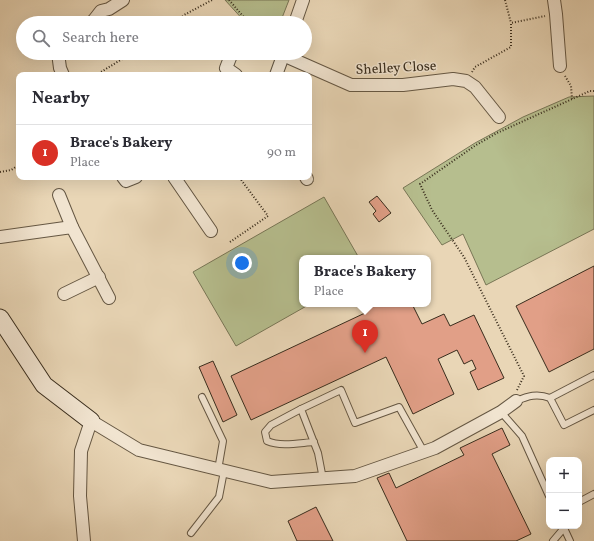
<!DOCTYPE html>
<html lang="en">
<head>
<meta charset="utf-8">
<style>
  :root { --surface:#fff; --page:#f7f7f7; --text:#2b2b33; --muted:#7c7c81; --line:#e1e1e2; --accent:#d93025 }
  body { margin:0; font-family:Vollkorn,serif; background:var(--page); color:var(--text) }
  .controls { position:absolute; right:12px; bottom:12px; display:grid; overflow:hidden; border-radius:8px; box-shadow:0 4px 16px #0002 }
  .controls button { width:36px; height:36px; display:grid; place-items:center; padding:0; border:0; border-bottom:1px solid var(--line); background:var(--surface); color:var(--text); font:20px sans-serif }
  .you { position:absolute; left:242px; top:263px; width:14px; height:14px; margin:-10px; border:3px solid #fff; border-radius:50%; background:#1a73e8; box-shadow:0 0 0 6px #1a73e833 }
  .badge { display:grid; place-items:center; width:26px; height:26px; border-radius:50%; background:var(--accent); color:#fff; font-size:13px; font-weight:700 }
  .pin { position:absolute; translate:-50% -33px; filter:drop-shadow(0 1px 2px #0008) }
  .pin::after { content:''; position:absolute; top:21px; width:14px; height:12px; background:inherit; clip-path:polygon(0 0,100% 0,50% 100%) }
  .popup { position:absolute; left:299px; top:255px; width:132px; height:52px; box-sizing:border-box; display:grid; place-content:center; border-radius:8px; background:var(--surface); filter:drop-shadow(0 1px 3px #0005); font-size:13px; white-space:nowrap; color:var(--muted) }
  .popup b { font-size:15px; color:var(--text) }
  .popup::after { content:''; position:absolute; left:50%; top:100%; margin-left:-8px; border:8px solid transparent; border-top-color:var(--surface) }
  .list { margin:0; padding:0; list-style:none }
  h2 { display:flex; justify-content:space-between; align-items:center; height:52px; margin:0; padding:0 16px; font-size:17px }
  h2 small { font-size:13px; font-weight:400; color:var(--muted) }
  .list li { display:grid; grid-template-columns:26px 1fr auto; gap:12px; align-items:center; box-sizing:border-box; height:56px; padding:0 16px; border-top:1px solid var(--line) }
  .list b { display:block; font-size:15px; white-space:nowrap }
  .list p { margin:0; font-size:13px; white-space:nowrap; color:var(--muted) }
  .list em { font-size:13px; font-style:normal; color:var(--muted) }
  .icon { flex:none; width:22px; height:22px; fill:none; stroke:currentColor; stroke-width:2; stroke-linecap:round; stroke-linejoin:round }
  .map { position:relative; flex:none; width:594px; height:541px; overflow:hidden }
  .search { position:absolute; background:var(--surface); box-shadow:0 4px 16px #0002; left:16px; top:16px; width:296px; height:44px; display:flex; align-items:center; gap:10px; box-sizing:border-box; padding:0 14px; border-radius:22px; color:var(--muted); font-size:15px }
  .panel { position:absolute; background:var(--surface); box-shadow:0 4px 16px #0002; left:16px; top:72px; width:296px; height:108px; border-radius:8px }
  .map>svg:first-child { display:block }
</style>
</head>
<body>
<div class="map">
<svg width="594" height="541" viewBox="0 0 594 541">
  <rect width="100%" height="100%" fill="#e9d6b6"/>
  <filter id="stains"><feTurbulence type="fractalNoise" baseFrequency=".005" numOctaves="4"/><feColorMatrix values="0 0 0 0 .2 0 0 0 0 .09 0 0 0 0 .02 0 0 0 .5 -.17"/></filter>
  <radialGradient id="worn" r=".72"><stop offset=".6" stop-color="#630" stop-opacity="0"/><stop offset="1" stop-color="#630" stop-opacity=".3"/></radialGradient>
  <!-- green -->
  <g fill="#b6be8e" stroke="#787656">
    <path d="M225,0H289L280,23H246Z"/>
    <path d="M594,96V229L486,285L463,234L442,245L403,188L475,143L523,117L569,97Z"/>
    <path d="M324,197L359,258H302V304H310L236,346L193,272Z"/>
  </g>
  <!-- building -->
  <g fill="#e19f87" stroke="#392d1d">
    <path d="M377,196L391,213L379,222L373,214L376,211L369,202Z"/>
    <path d="M594,266V349L549,372L516,306Z"/>
    <path d="M369,304H412L422,324L444,314L450,326L474,315L504,378L478,390L470,372L476,369L472,360L464,364L457,350L438,359L454,394L413,414L386,357L251,420L231,376L365,313L362,307Z"/>
    <path d="M213,361L237,415L223,422L199,367Z"/>
    <path d="M502,428L510,445L492,454L531,534L516,541H407L377,478L389,473L396,488L464,455L460,448Z"/>
    <path d="M316,507L333,541H297L288,521Z"/>
  </g>
  <g fill="none" stroke-linecap="round" stroke-linejoin="round">
    <!-- lane casing -->
    <g stroke="#655743" stroke-width="8">
      <g id="lane">
        <path d="M202,397L223,441L218,470"/>
        <path d="M550,398L594,375"/>
        <path d="M516,401C528,396 537,393 550,398L564,425L594,410"/>
        <path d="M301,409L271,425L265,432L267,441C281,447 299,443 314,442"/>
        <path d="M501,412L522,436L549,496"/>
        <path d="M323,479L318,453L301,409L341,390L355,423L399,407L424,452"/>
        <path d="M579,502L594,494"/>
        <path d="M563,526L570,541"/>
        <path d="M191,533L219,497L224,471"/>
        <path d="M553,541L564,528"/>
      </g>
    </g>
    <!-- street casing -->
    <g stroke="#655743" stroke-width="14">
      <g id="street">
        <path d="M554,0L556,14L560,66"/>
        <path d="M90,23L94,20L101,11L109,9L123,0"/>
        <path d="M295,23L303,0"/>
        <path d="M58,53L60,68L63,75"/>
        <path d="M232,53L226,68L236,75"/>
        <path d="M283,55L351,85H403L453,79L466,81L475,87L499,117"/>
        <path d="M276,75L284,53"/>
        <path d="M123,177L126,181L136,177"/>
        <path d="M174,177L211,231"/>
        <path d="M306,177L307,179"/>
        <path d="M59,195L72,227"/>
        <path d="M0,237L72,227L109,298"/>
        <path d="M64,294L99,277"/>
        <path d="M84,541L80,496L81,451L91,421L139,450L271,482L355,476L435,448L501,412L516,401"/>
      </g>
    </g>
    <!-- secondary casing -->
    <g stroke="#392d1d" stroke-width="19">
      <path id="secondary" d="M0,318L44,385L91,421"/>
    </g>
    <!-- path -->
    <g stroke="#392d1d" stroke-width="2" stroke-dasharray="1 2" stroke-linecap="butt">
      <path d="M229,0L249,23"/>
      <path d="M505,0L511,23"/>
      <path d="M176,23L184,15L212,0"/>
      <path d="M472,72L475,67L511,47V23L545,16"/>
      <path d="M96,75L132,53"/>
      <path d="M565,76L571,86L572,99"/>
      <path d="M0,172L11,170L19,165"/>
      <path d="M230,242L268,216L239,177"/>
      <path d="M517,390L524,376L464,257L432,210L420,184L476,145L497,133L590,91H594"/>
    </g>
    <!-- lane -->
    <use href="#lane" stroke="#f1e4d0" stroke-width="6"/>
    <!-- street -->
    <use href="#street" stroke="#f1e4d0" stroke-width="12"/>
    <!-- secondary -->
    <use href="#secondary" stroke="#f1e4d0" stroke-width="17"/>
  </g>
  <g text-anchor="middle" stroke-width="3" stroke-linejoin="round" paint-order="stroke">
    <!-- street labels -->
    <g font-size="14" fill="#392d1d" stroke="#f1e4d0">
      <text transform="translate(396 67) rotate(-3)" y="5">Shelley Close</text>
    </g>
  </g>
  <rect width="100%" height="100%" filter="url(#stains)"/>
  <rect width="100%" height="100%" fill="url(#worn)"/>
</svg>
<div class="controls">
<button>+</button>
<button>−</button>
</div>
<div class="you"></div>
<div class="pin badge" style="left:365px;top:353px">1</div>
<div class="popup"><b>Brace's Bakery</b>Place</div>
<div class="search"><svg class="icon" aria-label="search" viewBox="0 0 24 24"><circle cx="10" cy="10" r="6"/><path d="M15 15l6 6"/></svg>Search here</div>
<section class="panel">
<h2>Nearby<small></small></h2>
<ul class="list">
<li><span class="badge">1</span><div><b>Brace's Bakery</b><p>Place</p></div><em>90 m</em></li>
</ul>
</section>
</div>
</body>
</html>
